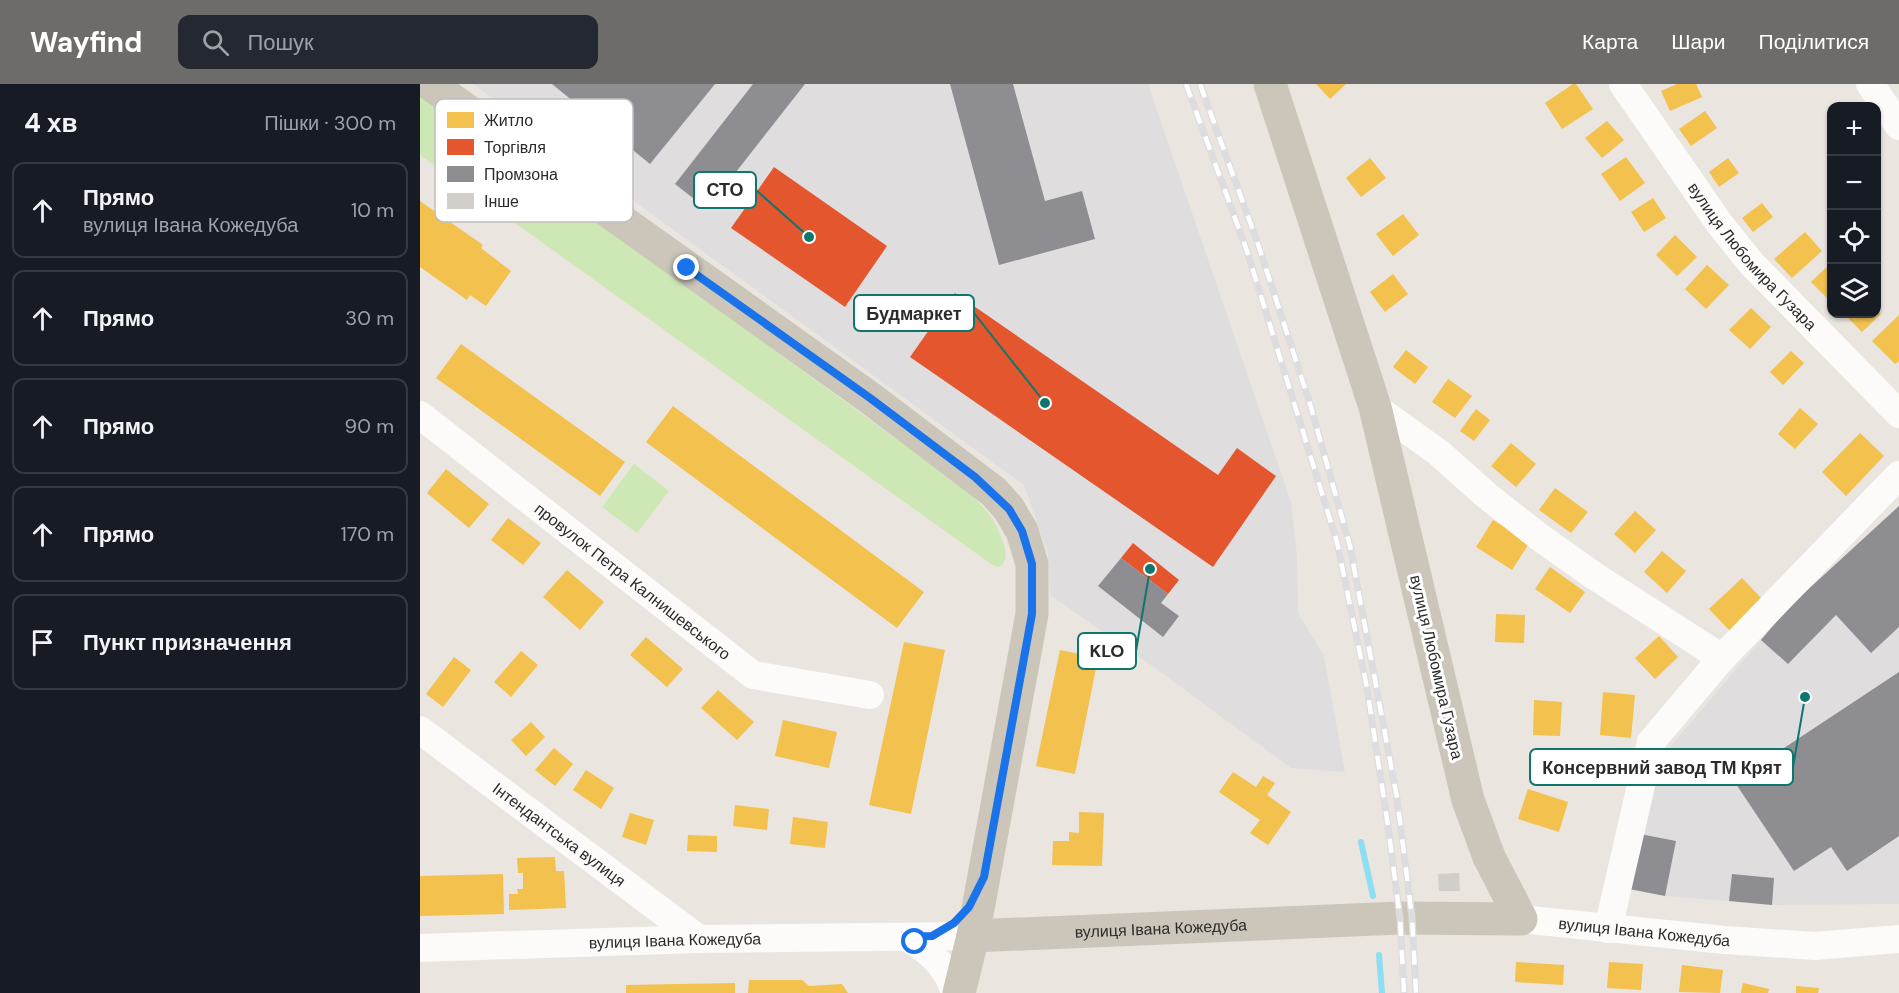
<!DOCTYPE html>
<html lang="uk">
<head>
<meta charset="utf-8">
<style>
  :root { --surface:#171b24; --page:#242831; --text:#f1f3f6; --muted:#9ea1a6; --line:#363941; --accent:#6e6c6a }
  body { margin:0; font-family:"DM Sans",sans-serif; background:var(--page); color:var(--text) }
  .controls { position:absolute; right:18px; top:18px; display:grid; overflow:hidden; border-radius:12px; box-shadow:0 2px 4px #0004 }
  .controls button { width:54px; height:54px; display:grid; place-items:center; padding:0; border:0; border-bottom:2px solid var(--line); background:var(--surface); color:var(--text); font:30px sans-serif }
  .stop { position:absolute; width:18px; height:18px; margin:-14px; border:4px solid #1a73e8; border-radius:50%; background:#fff }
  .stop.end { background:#1a73e8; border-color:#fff; box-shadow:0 2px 6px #0008 }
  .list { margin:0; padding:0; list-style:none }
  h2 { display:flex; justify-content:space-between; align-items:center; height:78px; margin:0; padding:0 24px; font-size:26px }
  h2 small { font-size:20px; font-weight:400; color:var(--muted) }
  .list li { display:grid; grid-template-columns:39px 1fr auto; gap:18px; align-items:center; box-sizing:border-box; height:96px; margin:0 12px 12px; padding:0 12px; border:2px solid var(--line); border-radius:12px }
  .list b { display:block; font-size:22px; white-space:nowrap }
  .list p { margin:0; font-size:20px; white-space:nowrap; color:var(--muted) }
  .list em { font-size:20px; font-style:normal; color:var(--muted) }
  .icon { flex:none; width:33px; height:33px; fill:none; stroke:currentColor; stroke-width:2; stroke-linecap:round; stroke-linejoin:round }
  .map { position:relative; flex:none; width:1479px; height:909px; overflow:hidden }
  header { display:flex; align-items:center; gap:36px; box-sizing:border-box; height:84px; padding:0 30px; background:var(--accent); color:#fff }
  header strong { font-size:28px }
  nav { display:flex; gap:33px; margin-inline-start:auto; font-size:21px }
  .search { width:420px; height:54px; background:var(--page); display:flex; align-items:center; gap:15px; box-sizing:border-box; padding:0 21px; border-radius:12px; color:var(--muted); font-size:22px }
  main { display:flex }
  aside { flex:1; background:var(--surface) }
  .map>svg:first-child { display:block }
</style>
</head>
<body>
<header>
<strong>Wayfind</strong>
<div class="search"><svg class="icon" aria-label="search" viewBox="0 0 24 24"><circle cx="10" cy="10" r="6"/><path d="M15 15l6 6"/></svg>Пошук</div>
<nav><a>Карта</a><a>Шари</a><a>Поділитися</a></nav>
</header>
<main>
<aside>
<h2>4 хв<small>Пішки · 300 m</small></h2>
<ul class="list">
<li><svg class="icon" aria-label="ahead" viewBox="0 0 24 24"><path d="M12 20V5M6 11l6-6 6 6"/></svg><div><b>Прямо</b><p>вулиця Івана Кожедуба</p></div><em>10 m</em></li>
<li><svg class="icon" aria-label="ahead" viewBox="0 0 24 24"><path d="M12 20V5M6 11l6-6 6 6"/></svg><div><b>Прямо</b></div><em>30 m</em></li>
<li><svg class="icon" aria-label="ahead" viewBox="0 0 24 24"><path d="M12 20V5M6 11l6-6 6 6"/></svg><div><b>Прямо</b></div><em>90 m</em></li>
<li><svg class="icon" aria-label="ahead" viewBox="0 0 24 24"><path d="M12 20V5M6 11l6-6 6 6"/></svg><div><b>Прямо</b></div><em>170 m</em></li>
<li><svg class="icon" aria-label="arrive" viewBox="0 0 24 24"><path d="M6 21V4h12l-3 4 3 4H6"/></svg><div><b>Пункт призначення</b></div></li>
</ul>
</aside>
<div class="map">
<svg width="1479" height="909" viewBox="0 0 1479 909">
  <rect width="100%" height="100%" fill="#eae5df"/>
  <!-- industrial -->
  <g fill="#e0dddf">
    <path d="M53,0H728L871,418L877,471L878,529L904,572L925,688L871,684L738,586L630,511L628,470L604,401Z"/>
    <path d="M1479,422V820L1352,821L1245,812L1220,750L1243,671L1369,523Z"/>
  </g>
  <!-- green -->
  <g fill="#cde8b5">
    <path d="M0,9L525,390C549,409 571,424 581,453C585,462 588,471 583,480L578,483L571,480L0,71Z"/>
    <path d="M214,380L249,407L217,449L182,423Z"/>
  </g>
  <!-- homes -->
  <g fill="#f2c14e">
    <path d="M896,0H926L910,15Z"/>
    <path d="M1153,0H1156L1173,25L1142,45L1125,19Z"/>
    <path d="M1257,0H1276L1282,13L1250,27L1241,7Z"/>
    <path d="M1285,27L1297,44L1271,62L1259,45Z"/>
    <path d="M1187,37L1204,56L1182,74L1165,54Z"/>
    <path d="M1206,73L1225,99L1200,117L1181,90Z"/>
    <path d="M950,74L966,94L941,113L926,94Z"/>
    <path d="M1308,74L1319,89L1299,103L1289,88Z"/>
    <path d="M1233,114L1246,134L1224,148L1211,128Z"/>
    <path d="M0,117L63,161L61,164L91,187L66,222L50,211L47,216L0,183Z"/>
    <path d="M1342,119L1353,133L1333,148L1322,134Z"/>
    <path d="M983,130L999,151L973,172L956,150Z"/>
    <path d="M1385,148L1402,167L1372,194L1354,175Z"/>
    <path d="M1255,151L1277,173L1257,192L1236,171Z"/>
    <path d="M1410,180L1412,210L1407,214L1391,198Z"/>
    <path d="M1287,181L1309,201L1286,225L1265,205Z"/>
    <path d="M973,190L988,210L965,228L950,208Z"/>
    <path d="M1331,224L1351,243L1330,265L1309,246Z"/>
    <path d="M1456,225L1461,230L1442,248L1424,230H1456Z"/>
    <path d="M1479,231V277L1475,280L1452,257Z"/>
    <path d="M41,260L205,378L180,412L16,294Z"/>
    <path d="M986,266L1008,283L995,300L973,283Z"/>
    <path d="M1371,267L1384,279L1363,301L1350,288Z"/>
    <path d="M1028,295L1052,312L1035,334L1012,318Z"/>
    <path d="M253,322L504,508L477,544L226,358Z"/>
    <path d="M1380,324L1398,340L1375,365L1358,350Z"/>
    <path d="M1056,325L1070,336L1054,357L1040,347Z"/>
    <path d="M1440,349L1464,372L1426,412L1402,388Z"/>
    <path d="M1091,359L1116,380L1096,403L1071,382Z"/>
    <path d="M26,385L69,420L49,444L7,409Z"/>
    <path d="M1135,404L1168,428L1151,449L1119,426Z"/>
    <path d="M1215,427L1236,446L1215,469L1194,450Z"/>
    <path d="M88,434L121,459L103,481L71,456Z"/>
    <path d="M1073,436L1110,458L1092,486L1056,463Z"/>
    <path d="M1242,467L1266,487L1247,509L1224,488Z"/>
    <path d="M1130,483L1165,508L1150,529L1115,505Z"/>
    <path d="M147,486L184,518L160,546L123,513Z"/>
    <path d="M1322,494L1344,517L1311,548L1289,525Z"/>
    <path d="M1076,530L1105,531L1104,559L1075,558Z"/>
    <path d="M1239,552L1258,573L1235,595L1215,574Z"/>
    <path d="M226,553L263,585L247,603L210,571Z"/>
    <path d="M484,558L525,566L491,730L449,721Z"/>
    <path d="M640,566L678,574L655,690L616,682Z"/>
    <path d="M101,567L118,581L91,613L74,598Z"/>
    <path d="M34,573L51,586L23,623L6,610Z"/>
    <path d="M298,606L334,638L317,656L281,624Z"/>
    <path d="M1183,608L1215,611L1211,654L1180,651Z"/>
    <path d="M1114,616L1142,618L1140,652L1113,651Z"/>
    <path d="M363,636L417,648L409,684L355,672Z"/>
    <path d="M111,638L125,653L106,672L91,656Z"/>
    <path d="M134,664L153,680L135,702L115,686Z"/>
    <path d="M166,686L194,704L181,725L153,706Z"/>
    <path d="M813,688L836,703L843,692L855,699L847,711L871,728L848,761L830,749L840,736L799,708Z"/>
    <path d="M1108,705L1148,718L1139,748L1098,735Z"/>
    <path d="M315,721L349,725L347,746L313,742Z"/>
    <path d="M659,728L684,729L682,782L632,781L633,757H649V748L659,749Z"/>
    <path d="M210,729L234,736L226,761L202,753Z"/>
    <path d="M373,733L408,738L405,764L370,760Z"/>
    <path d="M268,751L297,752V768L267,767Z"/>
    <path d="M135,773L136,787H144L146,824L89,826V810H98L97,805H103V789H98L97,774Z"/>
    <path d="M83,790L84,830L0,832V792Z"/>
    <path d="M1096,878L1144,881L1143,901L1095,898Z"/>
    <path d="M1189,878L1223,880L1221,906L1187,904Z"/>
    <path d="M1262,881L1303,886L1300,909L1259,908Z"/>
    <path d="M329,896H382L389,902L422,900L428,909H328Z"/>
    <path d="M315,899V909H206V901Z"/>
    <path d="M1323,899L1349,905L1348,909H1321Z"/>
    <path d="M1376,902L1399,904L1398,909H1376Z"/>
  </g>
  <!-- shops -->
  <g fill="#e4572e">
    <path d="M354,83L467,162L425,223L311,144Z"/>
    <path d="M535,209L798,391L817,364L856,392L793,483L490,273Z"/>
    <path d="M713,459L759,496L748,510L701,474Z"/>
  </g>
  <!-- industry -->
  <g fill="#8d8d92">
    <path d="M132,0H295L230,80Z"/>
    <path d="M333,0H385L287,125L255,100Z"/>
    <path d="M530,0H593L625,117L662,107L675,155L579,181Z"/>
    <path d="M1479,422V543L1451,569L1416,531L1368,580L1341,556L1369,523Z"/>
    <path d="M701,474L748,510L741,519L759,532L743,553L678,502Z"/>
    <path d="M1479,588V752L1427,787L1411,763L1374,787L1314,697Z"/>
    <path d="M1220,750L1256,757L1245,812L1209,805Z"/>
    <path d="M1312,790L1354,794L1352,821L1309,817Z"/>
  </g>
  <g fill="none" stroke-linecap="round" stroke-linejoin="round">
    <!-- stream -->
    <g stroke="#8cdef2" stroke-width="6">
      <path d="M941,758L953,812"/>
      <path d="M959,871L962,909"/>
    </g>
  </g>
  <!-- building -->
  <path fill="#d2cfcb" d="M1039,789L1040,807H1019L1018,790Z"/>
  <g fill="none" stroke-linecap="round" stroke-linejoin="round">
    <!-- minor -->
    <g stroke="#fcfbfa" stroke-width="28">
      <path id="s1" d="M1203,0L1299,139L1331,179L1479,330"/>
      <path d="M1450,0L1479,42"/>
      <path d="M955,323L1019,369L1066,411L1118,452L1173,491L1302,574"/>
      <path id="s2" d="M0,331L333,591L450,611"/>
      <path id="s3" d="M0,646L279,855"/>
      <path id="s4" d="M1101,835L1305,856L1395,862L1479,855"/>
      <path d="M1188,845L1231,658L1302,574L1479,391"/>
      <path d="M486,853C510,867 527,882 535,909"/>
      <path id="s5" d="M0,864L279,855L553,852"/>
    </g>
    <!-- major -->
    <g stroke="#cbc6b9" stroke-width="33">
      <path d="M10,0L450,314L574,408L589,425L602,447L612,480V530L553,852L539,909"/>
      <path id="s6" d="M553,852L980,834L1101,835L1069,773L1048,716L955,323L850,0"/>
    </g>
    <!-- rail casing -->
    <g stroke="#dddddf" stroke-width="7">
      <g id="rail">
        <path d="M766,0L827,167L917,458L947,604L968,742L980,834L984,909"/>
        <path d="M780,0L838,160L890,320L930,462L977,714L992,833L996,909"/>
      </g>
    </g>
    <!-- rail -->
    <use href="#rail" stroke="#fff" stroke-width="4.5" stroke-dasharray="14" stroke-linecap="butt"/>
  </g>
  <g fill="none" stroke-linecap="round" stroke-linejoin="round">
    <!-- route -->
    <path stroke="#1a73e8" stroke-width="8" d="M267,184L450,314L555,393L589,425L602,447L612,480V530L564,793L549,823L534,839L512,852L486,853L495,858"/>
  </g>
  <g text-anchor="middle" stroke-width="6" stroke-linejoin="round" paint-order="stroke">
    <!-- street labels -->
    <g font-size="16" fill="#2b2b2b" stroke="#fff">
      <text dy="6" stroke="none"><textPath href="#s1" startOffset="216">вулиця Любомира Гузара</textPath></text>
      <text dy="6" stroke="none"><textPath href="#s2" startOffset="270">провулок Петра Калнишевського</textPath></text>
      <text transform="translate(1017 583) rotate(77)" y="6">вулиця Любомира Гузара</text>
      <text dy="6" stroke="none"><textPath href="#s3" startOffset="174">Інтендантська вулиця</textPath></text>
      <text dy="6" stroke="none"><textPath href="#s6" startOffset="188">вулиця Івана Кожедуба</textPath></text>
      <text dy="6" stroke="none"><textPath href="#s4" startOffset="124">вулиця Івана Кожедуба</textPath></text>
      <text dy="6" stroke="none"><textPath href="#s5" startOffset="255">вулиця Івана Кожедуба</textPath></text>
    </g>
  </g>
  <!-- legend -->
  <rect x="15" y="15" width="198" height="123" rx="9" fill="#fff" stroke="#bfbfbf" stroke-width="1.5"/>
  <rect x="27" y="28" width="27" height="16" fill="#f2c14e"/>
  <rect x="27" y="55" width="27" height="16" fill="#e4572e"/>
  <rect x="27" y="82" width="27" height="16" fill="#8d8d92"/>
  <rect x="27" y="109" width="27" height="16" fill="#d2cfcb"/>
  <g font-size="16" fill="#2b2b2b">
    <text x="64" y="42">Житло</text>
    <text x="64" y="69">Торгівля</text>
    <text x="64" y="96">Промзона</text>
    <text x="64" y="123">Інше</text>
  </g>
  <!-- callouts -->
  <path fill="none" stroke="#0f766e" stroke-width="2" d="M389 153L336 106M625 319L554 229M730 485L716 567M1385 613L1373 683"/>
  <g fill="#0f766e" stroke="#fff" stroke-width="2">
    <circle cx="389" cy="153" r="6"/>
    <circle cx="625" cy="319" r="6"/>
    <circle cx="730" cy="485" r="6"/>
    <circle cx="1385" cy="613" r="6"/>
  </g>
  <g fill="#fff" stroke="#0f766e" stroke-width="2">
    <rect x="274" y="88" width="62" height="36" rx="6"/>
    <rect x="434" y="211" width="120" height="36" rx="6"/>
    <rect x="658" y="549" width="58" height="36" rx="6"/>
    <rect x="1110" y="665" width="263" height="36" rx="6"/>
  </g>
  <g font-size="18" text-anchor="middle" font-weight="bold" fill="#2b2b2b">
    <text x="305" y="112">СТО</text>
    <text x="494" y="236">Будмаркет</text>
    <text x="687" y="573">KLO</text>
    <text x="1242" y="690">Консервний завод ТМ Крят</text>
  </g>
</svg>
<div class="controls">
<button>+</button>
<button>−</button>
<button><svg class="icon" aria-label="locate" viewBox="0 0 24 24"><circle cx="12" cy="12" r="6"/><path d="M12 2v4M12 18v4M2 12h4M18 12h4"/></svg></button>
<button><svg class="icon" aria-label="layers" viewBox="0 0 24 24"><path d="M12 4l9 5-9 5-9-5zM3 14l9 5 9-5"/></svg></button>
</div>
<div class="stop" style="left:495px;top:858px"></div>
<div class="stop end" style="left:267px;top:184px"></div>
</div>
</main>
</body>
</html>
